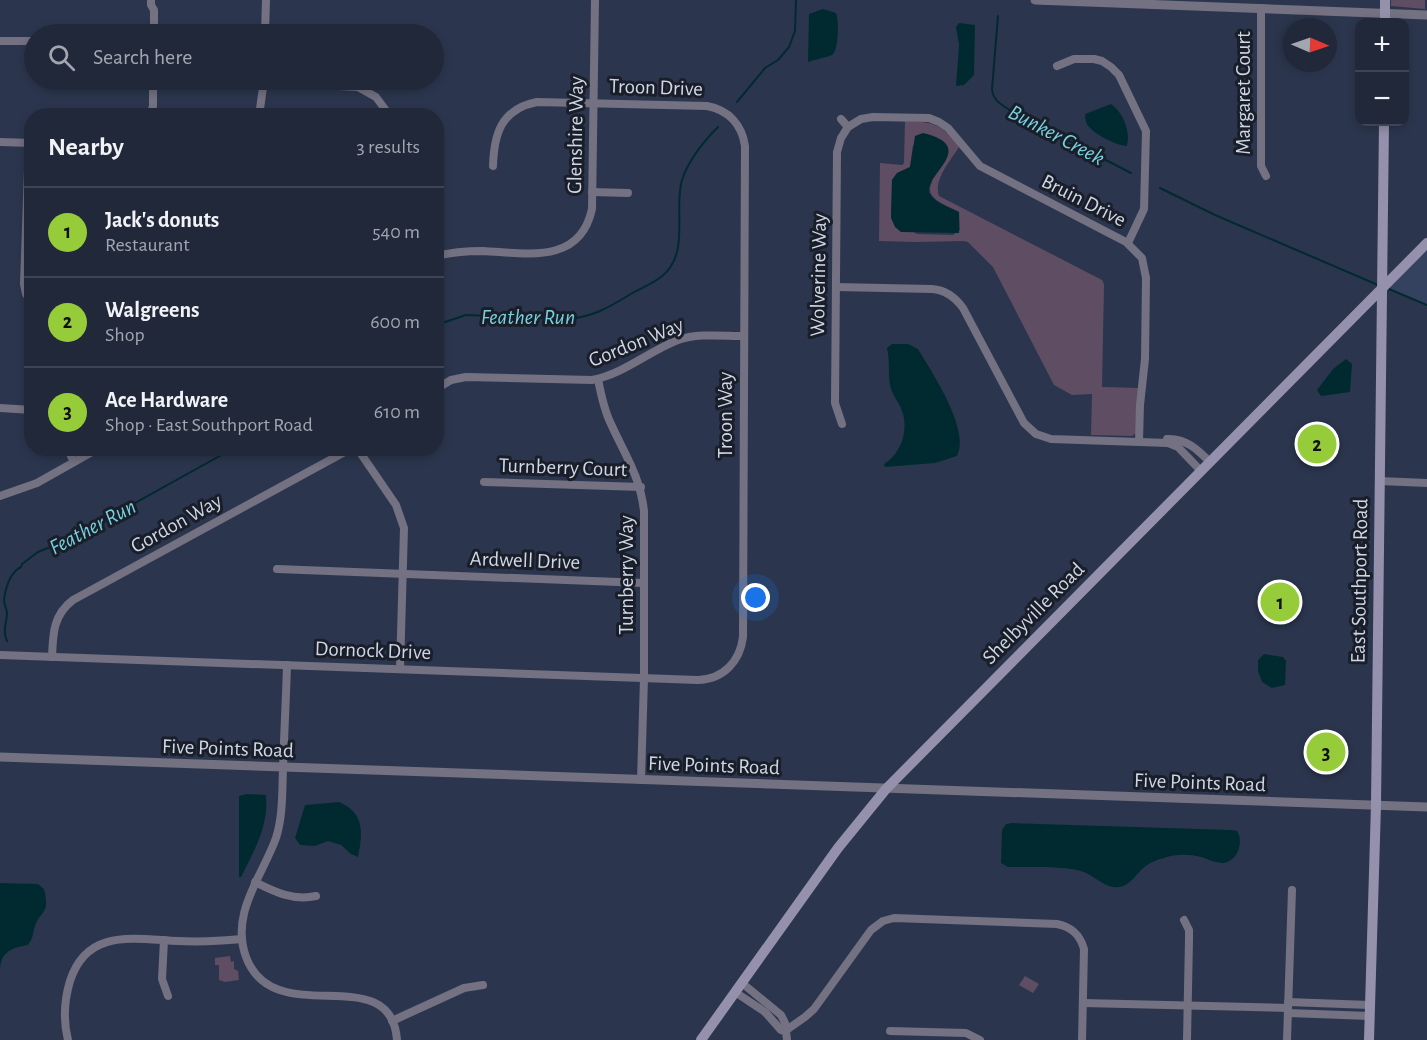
<!DOCTYPE html>
<html lang="en">
<head>
<meta charset="utf-8">
<style>
  :root { --surface:#20283a; --page:#283042; --text:#f1f3f6; --muted:#a2a6af; --line:#3d4454; --accent:#96cc3a }
  body { margin:0; font-family:"Alegreya Sans",sans-serif; background:var(--page); color:var(--text) }
  .controls { position:absolute; right:18px; top:18px; display:grid; overflow:hidden; border-radius:12px; box-shadow:0 3px 9px #0003 }
  .controls button { width:54px; height:54px; display:grid; place-items:center; padding:0; border:0; border-bottom:2px solid var(--line); background:var(--surface); color:var(--text); font:30px sans-serif }
  .compass { position:absolute; left:1283px; top:18px; width:54px; height:54px; border-radius:50%; background:var(--surface); box-shadow:0 3px 9px #0003; rotate:92deg }
  .you { position:absolute; left:756px; top:598px; width:21px; height:21px; margin:-15px; border:4px solid #fff; border-radius:50%; background:#1a73e8; box-shadow:0 0 0 9px #1a73e833 }
  .badge { display:grid; place-items:center; width:39px; height:39px; border-radius:50%; background:var(--accent); color:#111; font-size:20px; font-weight:700 }
  .pin { position:absolute; translate:-50% -50%; border:3px solid #fff; box-shadow:0 2px 6px #0006 }
  .list { margin:0; padding:0; list-style:none }
  h2 { display:flex; justify-content:space-between; align-items:center; height:78px; margin:0; padding:0 24px; font-size:26px }
  h2 small { font-size:20px; font-weight:400; color:var(--muted) }
  .list li { display:grid; grid-template-columns:39px 1fr auto; gap:18px; align-items:center; box-sizing:border-box; height:90px; padding:0 24px; border-top:2px solid var(--line) }
  .list b { display:block; font-size:22px; white-space:nowrap }
  .list p { margin:0; font-size:20px; white-space:nowrap; color:var(--muted) }
  .list em { font-size:20px; font-style:normal; color:var(--muted) }
  .icon { flex:none; width:33px; height:33px; fill:none; stroke:currentColor; stroke-width:2; stroke-linecap:round; stroke-linejoin:round }
  .map { position:relative; flex:none; width:1427px; height:1040px; overflow:hidden }
  .search { position:absolute; background:var(--surface); box-shadow:0 3px 9px #0003; left:24px; top:24px; width:420px; height:66px; display:flex; align-items:center; gap:15px; box-sizing:border-box; padding:0 21px; border-radius:33px; color:var(--muted); font-size:22px }
  .panel { position:absolute; background:var(--surface); box-shadow:0 3px 9px #0003; left:24px; top:108px; width:420px; height:348px; border-radius:24px }
  .map>svg:first-child { display:block }
</style>
</head>
<body>
<div class="map">
<svg width="1427" height="1040" viewBox="0 0 1427 1040">
  <rect width="100%" height="100%" fill="#2b364e"/>
  <!-- built -->
  <path fill="#34425f" d="M1427,243V305L1383,287Z"/>
  <!-- green -->
  <g fill="#5f4d63" fill-rule="evenodd">
    <path d="M1391,0H1425V9L1391,6Z"/>
    <path d="M905,121C933,122 941,123 959,147C951,160 933,180 939,196L1102,280L1104,284L1102,387L1139,388L1136,433L1132,436L1091,435L1092,394L1072,395L1054,385L993,267L968,242L964,241L916,242L879,241L880,163L902,165L904,163ZM913,145L932,182C923,199 947,205 959,212L960,230L953,235L917,234L891,218L892,180L897,173L910,167Z"/>
    <path d="M230,956L231,962L234,961V969L238,971L239,980L225,982L219,980V965H215V958Z"/>
    <path d="M1025,976L1039,984L1033,993L1019,985Z"/>
  </g>
  <!-- water -->
  <g fill="#002a30">
    <path d="M823,9L836,13C839,20 839,51 832,55C828,57 814,60 808,62L809,14Z"/>
    <path d="M959,23L975,25L974,75L964,85L956,86L959,45L956,27Z"/>
    <path d="M1111,104C1123,112 1131,132 1127,146C1118,146 1096,135 1090,128C1086,124 1085,119 1085,114Z"/>
    <path d="M923,133C981,147 921,176 930,194C934,202 951,208 959,212V233L901,232L895,227L891,218L892,180L897,173L910,167L915,136Z"/>
    <path d="M892,344H908L918,349C932,372 971,431 957,456L935,463L885,467L884,464C901,454 909,430 902,411C899,402 892,395 890,385C888,373 890,361 887,348Z"/>
    <path d="M1346,359L1352,364L1350,392L1321,396L1317,390L1333,369Z"/>
    <path d="M1264,654L1283,657L1286,661L1285,685L1272,688L1262,682L1258,671V660Z"/>
    <path d="M247,794L266,795C269,826 254,851 241,877H239V796Z"/>
    <path d="M339,802C365,813 363,833 358,857L351,854L341,845L328,841L315,846L300,845L295,838L305,805Z"/>
    <path d="M1012,823L1231,830L1237,831C1244,841 1238,862 1223,863C1216,863 1207,859 1201,857C1189,854 1175,854 1164,858C1159,859 1152,862 1147,865C1138,871 1131,886 1119,887C1105,889 1094,875 1081,871C1068,866 1025,867 1008,867L1001,863L1002,830L1006,824Z"/>
    <path d="M0,883L38,884L44,889C50,915 42,908 35,926C32,935 34,937 28,945C12,948 1,951 0,970Z"/>
  </g>
  <g fill="none" stroke-linecap="round" stroke-linejoin="round">
    <!-- stream -->
    <g stroke="#002a30" stroke-width="2">
      <path d="M998,16L992,89C993,101 1002,105 1011,111L1131,173"/>
      <path d="M737,102L765,68L778,60L789,47L795,31L796,0"/>
      <path d="M1160,188L1215,215L1378,285"/>
      <path d="M1389,289L1427,305"/>
      <path d="M436,325L466,315L569,319C594,316 608,308 629,295C639,289 652,284 661,277C691,254 673,210 682,180C689,159 703,142 718,127"/>
      <path d="M7,641C2,630 7,623 7,613C7,609 4,605 4,600C5,589 10,572 21,567L22,564L38,552L72,538L234,448"/>
    </g>
    <!-- minor -->
    <g stroke="#737182" stroke-width="8">
      <path d="M151,0V5L154,10V34"/>
      <path d="M1261,8V166L1266,176"/>
      <path d="M265,34L266,0"/>
      <path d="M0,41H34"/>
      <path d="M1057,66L1074,59H1094L1102,61L1111,67L1119,75L1146,131L1144,209L1128,243"/>
      <path d="M264,82L358,87L376,97L390,116"/>
      <path d="M150,116L153,106V80"/>
      <path d="M259,116L264,80"/>
      <path d="M841,119L848,127"/>
      <path d="M0,142L32,143"/>
      <path d="M29,142L24,284L26,294L32,302"/>
      <path d="M592,192L628,193"/>
      <path d="M436,256C452,252 467,251 483,251C526,253 580,265 592,209L595,0"/>
      <path d="M836,287L932,289C946,290 955,297 963,308L1024,423L1036,434L1051,439L1168,443L1178,447L1201,471"/>
      <path d="M598,379C601,395 604,410 611,424C625,455 640,476 644,511V678L641,780"/>
      <path d="M436,389L451,380L466,377L592,380C624,374 649,351 678,340C698,333 722,336 744,336"/>
      <path d="M0,408L32,410"/>
      <path d="M842,424L835,403L837,152L841,138L848,127L861,119L873,117L929,118L939,122L948,128L980,166L1126,242L1142,258L1146,278L1145,359L1140,405L1139,441"/>
      <path d="M1167,439C1186,438 1198,450 1210,462"/>
      <path d="M67,448L74,462"/>
      <path d="M357,448L396,505L404,528L400,669"/>
      <path d="M1379,481L1427,483"/>
      <path d="M484,482L641,487"/>
      <path d="M0,496L37,483L99,448"/>
      <path d="M277,569L644,583"/>
      <path d="M0,655L698,680C724,679 740,661 743,637L745,146C742,125 729,110 707,106L537,102C501,109 494,134 493,166"/>
      <path d="M52,657C53,634 53,615 73,600L352,448"/>
      <path d="M287,665C286,700 284,735 283,770C282,793 283,816 276,838C262,877 230,913 246,957C274,1033 391,957 397,1040"/>
      <path d="M255,882C275,892 293,901 316,896"/>
      <path d="M1184,920L1189,930V939L1187,1040"/>
      <path d="M164,940L162,979L168,996"/>
      <path d="M742,983L781,1015L785,1023L787,1040"/>
      <path d="M735,992L765,1012L781,1030L785,1031"/>
      <path d="M1288,1002L1370,1005"/>
      <path d="M1083,1003L1288,1008"/>
      <path d="M1288,1013L1370,1016"/>
      <path d="M392,1021L464,988L483,985"/>
      <path d="M785,1031L805,1017L814,1009L871,930L883,921L894,918L1057,924C1072,927 1080,935 1084,949L1082,1040"/>
      <path d="M890,1031L966,1033L980,1040"/>
      <path d="M68,1040C63,1020 64,1001 70,981C87,928 134,939 178,941C200,942 221,941 242,939"/>
      <path d="M1287,1040L1292,890"/>
    </g>
    <!-- tertiary -->
    <g stroke="#737182" stroke-width="9">
      <path d="M1035,0L1427,15"/>
      <path d="M0,757L1427,807"/>
    </g>
    <!-- secondary -->
    <g stroke="#9591ac" stroke-width="10">
      <path d="M1385,22V0"/>
      <path d="M701,1040L838,848L886,789L1427,243"/>
      <path d="M1369,1040L1376,805L1384,122"/>
    </g>
  </g>
  <g text-anchor="middle" stroke-width="6" stroke-linejoin="round" paint-order="stroke">
    <!-- street labels -->
    <g font-size="21" fill="#cfd7e6" stroke="#191e29">
      <text transform="translate(656 87) rotate(2)" y="7">Troon Drive</text>
      <text transform="translate(1243 93) rotate(-90)" y="7">Margaret Court</text>
      <text transform="translate(575 135) rotate(-89)" y="7">Glenshire Way</text>
      <text transform="translate(1084 200) rotate(27)" y="7">Bruin Drive</text>
      <text transform="translate(818 275) rotate(-89)" y="7">Wolverine Way</text>
      <text transform="translate(636 342) rotate(-22)" y="7">Gordon Way</text>
      <text transform="translate(725 415) rotate(-90)" y="7">Troon Way</text>
      <text transform="translate(563 467) rotate(2)" y="7">Turnberry Court</text>
      <text transform="translate(176 523) rotate(-29)" y="7">Gordon Way</text>
      <text transform="translate(525 560) rotate(2)" y="7">Ardwell Drive</text>
      <text transform="translate(626 575) rotate(-90)" y="7">Turnberry Way</text>
      <text transform="translate(1359 581) rotate(-89)" y="7">East Southport Road</text>
      <text transform="translate(1033 613) rotate(-45)" y="7">Shelbyville Road</text>
      <text transform="translate(373 650) rotate(2)" y="7">Dornock Drive</text>
      <text transform="translate(228 748) rotate(2)" y="7">Five Points Road</text>
      <text transform="translate(714 765) rotate(2)" y="7">Five Points Road</text>
      <text transform="translate(1200 782) rotate(2)" y="7">Five Points Road</text>
    </g>
    <!-- water labels -->
    <g font-size="22" font-style="italic" fill="#77d1e0" stroke="#191e29">
      <text transform="translate(1057 134) rotate(28)" y="8">Bunker Creek</text>
      <text x="528" y="324">Feather Run</text>
      <text transform="translate(92 526) rotate(-28)" y="8">Feather Run</text>
    </g>
  </g>
</svg>
<div class="controls">
<button>+</button>
<button>−</button>
</div>
<svg class="compass" viewBox="-18 -18 36 36"><path d="M0-13l5 13h-10z" fill="#e53935"/><path d="M0 13l5-13h-10z" fill="#a2a6af"/></svg>
<div class="you"></div>
<div class="pin badge" style="left:1280px;top:602px">1</div>
<div class="pin badge" style="left:1317px;top:444px">2</div>
<div class="pin badge" style="left:1326px;top:752px">3</div>
<div class="search"><svg class="icon" aria-label="search" viewBox="0 0 24 24"><circle cx="10" cy="10" r="6"/><path d="M15 15l6 6"/></svg>Search here</div>
<section class="panel">
<h2>Nearby<small>3 results</small></h2>
<ul class="list">
<li><span class="badge">1</span><div><b>Jack's donuts</b><p>Restaurant</p></div><em>540 m</em></li>
<li><span class="badge">2</span><div><b>Walgreens</b><p>Shop</p></div><em>600 m</em></li>
<li><span class="badge">3</span><div><b>Ace Hardware</b><p>Shop · East Southport Road</p></div><em>610 m</em></li>
</ul>
</section>
</div>
</body>
</html>
